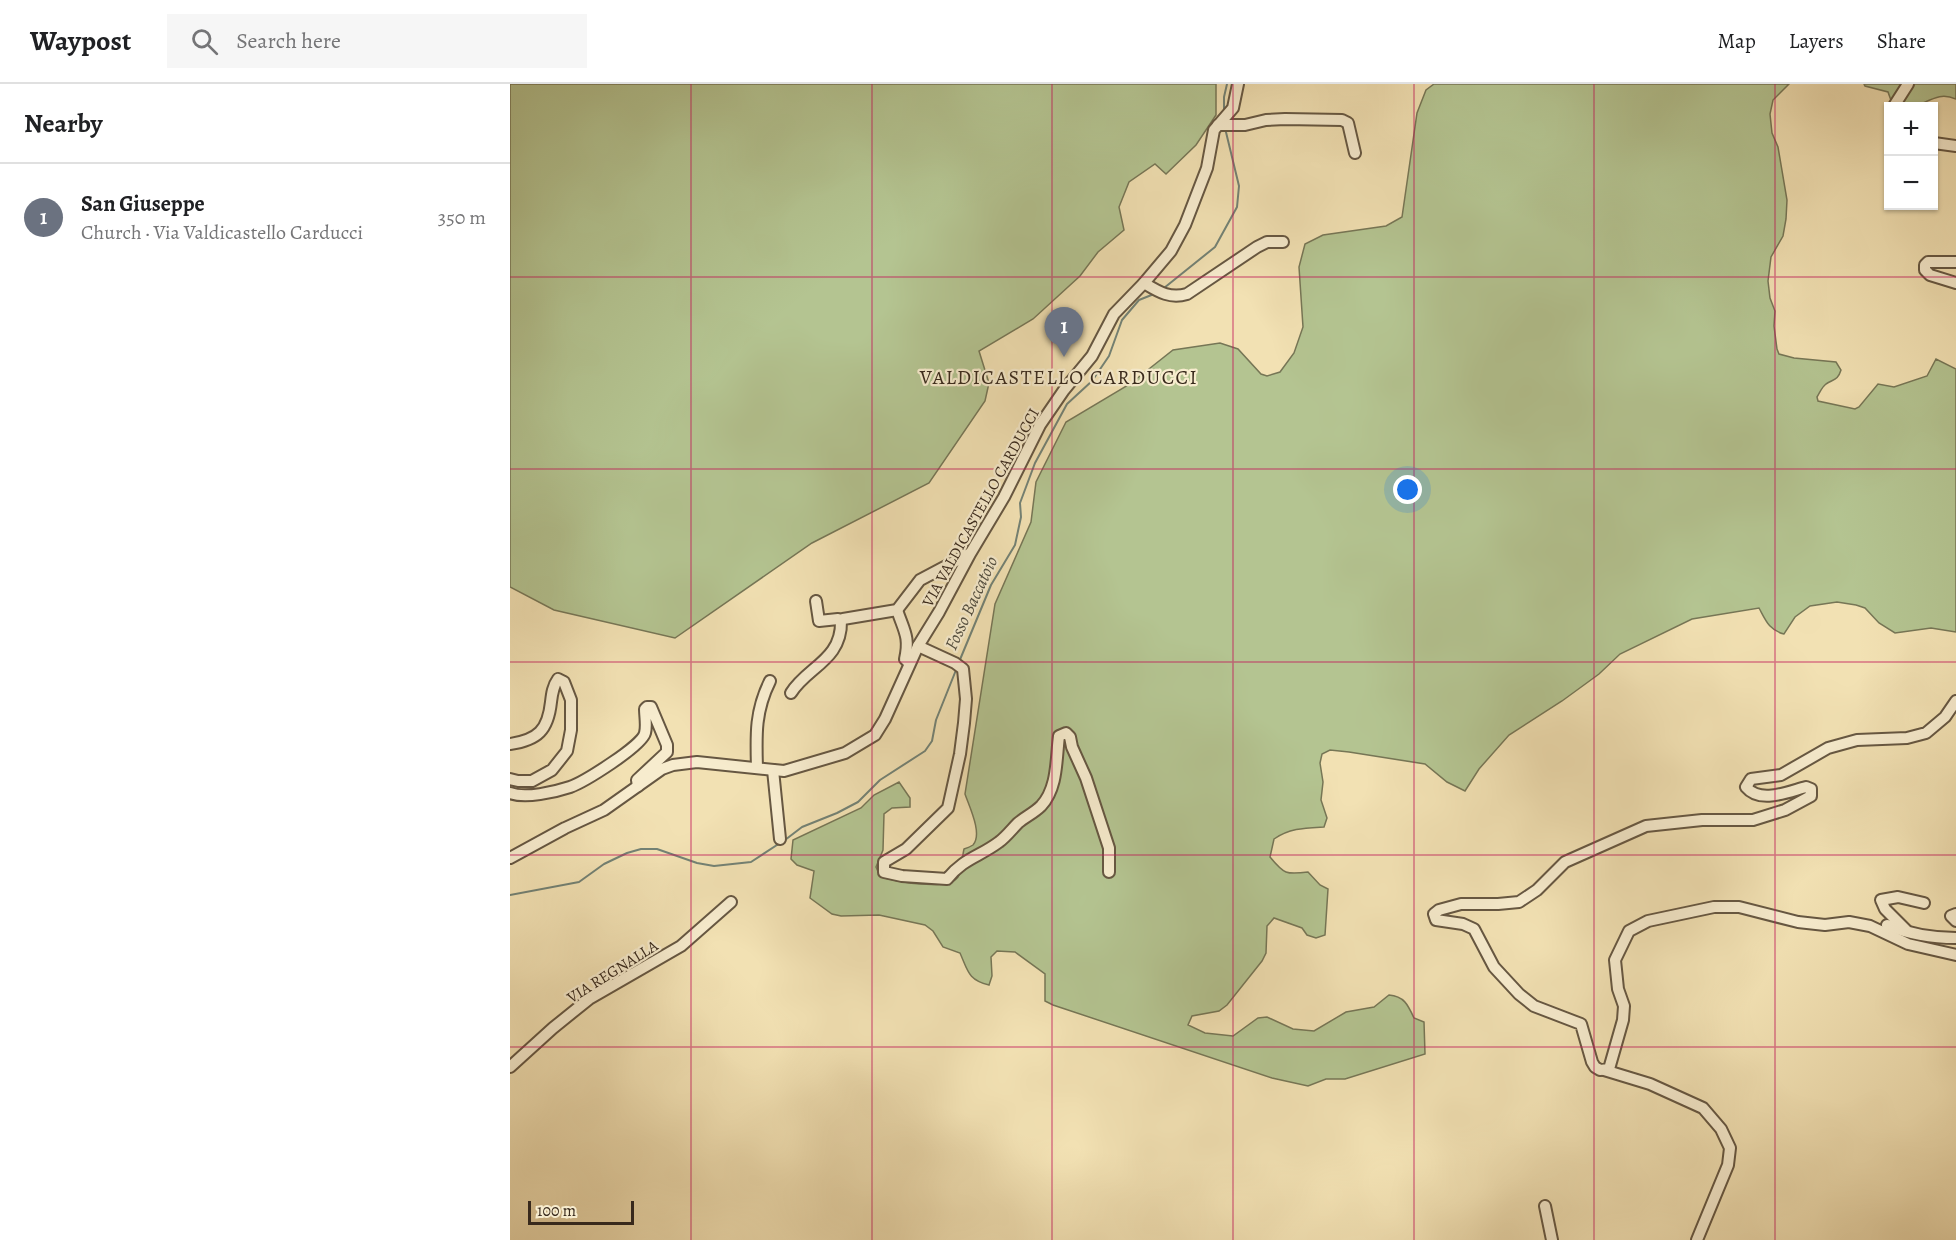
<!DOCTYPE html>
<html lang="en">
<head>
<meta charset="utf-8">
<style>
  :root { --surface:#fff; --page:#f6f6f6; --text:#202124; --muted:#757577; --line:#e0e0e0; --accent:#8f2418 }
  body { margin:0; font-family:Alegreya,serif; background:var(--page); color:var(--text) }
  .controls { position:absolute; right:18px; top:18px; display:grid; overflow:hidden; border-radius:0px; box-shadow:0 2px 4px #0004 }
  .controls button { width:54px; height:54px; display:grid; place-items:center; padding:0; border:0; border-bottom:2px solid var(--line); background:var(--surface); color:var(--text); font:30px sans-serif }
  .scale { position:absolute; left:18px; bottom:15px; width:106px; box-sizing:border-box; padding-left:6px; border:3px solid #38291c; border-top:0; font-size:16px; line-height:21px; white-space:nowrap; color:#38291c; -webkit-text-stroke:4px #f7ecce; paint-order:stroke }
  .you { position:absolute; left:898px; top:406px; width:21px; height:21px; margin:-15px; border:4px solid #fff; border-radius:50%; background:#1a73e8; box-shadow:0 0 0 9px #1a73e833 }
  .badge { display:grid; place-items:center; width:39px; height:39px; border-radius:50%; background:var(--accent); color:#fff; font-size:20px; font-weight:700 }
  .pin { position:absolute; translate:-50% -50px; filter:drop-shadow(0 2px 3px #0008) }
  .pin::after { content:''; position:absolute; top:32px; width:21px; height:18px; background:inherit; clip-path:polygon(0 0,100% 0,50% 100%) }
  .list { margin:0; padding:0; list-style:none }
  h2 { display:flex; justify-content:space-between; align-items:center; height:78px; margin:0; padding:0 24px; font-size:26px }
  h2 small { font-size:20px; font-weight:400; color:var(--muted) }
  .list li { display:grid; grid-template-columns:39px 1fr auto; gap:18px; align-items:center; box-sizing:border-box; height:108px; padding:0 24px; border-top:2px solid var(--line) }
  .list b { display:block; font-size:22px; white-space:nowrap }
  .list p { margin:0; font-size:20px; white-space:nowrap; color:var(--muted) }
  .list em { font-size:20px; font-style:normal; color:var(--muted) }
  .icon { flex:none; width:33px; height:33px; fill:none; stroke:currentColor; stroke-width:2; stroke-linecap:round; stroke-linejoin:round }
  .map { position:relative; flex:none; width:1446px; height:1156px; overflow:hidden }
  header { display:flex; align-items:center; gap:36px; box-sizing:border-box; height:84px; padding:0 30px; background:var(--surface); border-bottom:2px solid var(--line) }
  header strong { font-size:28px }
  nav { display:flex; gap:33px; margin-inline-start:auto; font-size:21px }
  .search { width:420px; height:54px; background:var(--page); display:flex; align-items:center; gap:15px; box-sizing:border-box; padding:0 21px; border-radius:0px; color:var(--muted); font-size:22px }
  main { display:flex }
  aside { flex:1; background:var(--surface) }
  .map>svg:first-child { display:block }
</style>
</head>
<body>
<header>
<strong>Waypost</strong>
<div class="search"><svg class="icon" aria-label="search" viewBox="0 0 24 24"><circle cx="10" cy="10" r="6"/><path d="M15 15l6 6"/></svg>Search here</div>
<nav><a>Map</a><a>Layers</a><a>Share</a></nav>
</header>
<main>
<aside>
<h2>Nearby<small></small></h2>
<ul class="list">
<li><span class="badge" style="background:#6b7280">1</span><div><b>San Giuseppe</b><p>Church · Via Valdicastello Carducci</p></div><em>350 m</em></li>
</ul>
</aside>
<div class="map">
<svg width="1446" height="1156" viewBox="0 0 1446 1156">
  <rect width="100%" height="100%" fill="#f2e1b3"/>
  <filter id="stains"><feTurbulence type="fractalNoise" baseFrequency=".00333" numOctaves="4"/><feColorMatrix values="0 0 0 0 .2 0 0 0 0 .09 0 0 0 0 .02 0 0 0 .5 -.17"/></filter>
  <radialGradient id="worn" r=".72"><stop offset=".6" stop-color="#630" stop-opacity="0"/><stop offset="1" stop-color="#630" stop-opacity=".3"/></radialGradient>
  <!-- green -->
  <g fill="#b4c491" stroke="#767656" stroke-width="1.5">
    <path d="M0,0H706V31L686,61L656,90L645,80L619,98L609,123L614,146L588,168L570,192L523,235L469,267L479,299L475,317L419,399L302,459L165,554L44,526L0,503Z"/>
    <path d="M924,0H1279L1263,16L1260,30L1262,49L1268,63L1277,116L1276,135L1273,152L1261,173L1258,197L1260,214L1265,227L1264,242L1267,265L1269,270L1284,274L1326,278L1331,286C1328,296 1324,295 1316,300C1312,303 1310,308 1307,313L1308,317L1345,325L1349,323L1368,300L1384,303L1417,292L1426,275L1446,285V548L1421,544L1385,549L1369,539L1355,524L1346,521L1327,518L1300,522L1285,533L1274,550C1259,546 1256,537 1249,524L1182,535L1110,570L1089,590L1052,617L999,651L969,685L955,707L937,698L915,680L839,668L820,666L812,670L810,679L813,698L811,716L817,734L814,743C795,744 780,744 764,755L760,773C774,790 776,791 798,788L810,801L818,805L815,851L806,854L797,851L792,844L764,834L757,842L756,869L752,877L717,921L709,927L682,932L678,941L695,949L723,952L748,934L757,933L783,945L804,947L836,928L864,923L879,911C894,912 898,921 904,934L914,938L915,970L835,995H816L798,1002L762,994L543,921L535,917V890L505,868L487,867L481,873L482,892L479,901C458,896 458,887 450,869L433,863L423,847L415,841L369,831L331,832L322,830L300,814L304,787L287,781L281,775L283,756L351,724L364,711L389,698L400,714V723L382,724L374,730L373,766L366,783L370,792C384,798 438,807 448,793C452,787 452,773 454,765C457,764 460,763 463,761C473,750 459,722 455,710L485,520L521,438L526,398L556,338L620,300L663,266L710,259L728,265L751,290L757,292L770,288L784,269L793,243L789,183L795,160L813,151L876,142L892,133L907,29L916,6Z"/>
    <path d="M1354,0H1446V15C1432,9 1424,14 1411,20L1410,22H1383L1378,8L1355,2Z"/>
  </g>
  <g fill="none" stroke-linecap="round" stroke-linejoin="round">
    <!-- stream -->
    <g stroke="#738275" stroke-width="2">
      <path d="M714,30V13L717,0"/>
      <path d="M654,204L705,163L727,123L729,102L715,44"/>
      <path d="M449,578L481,501L505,461L511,433L510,419L525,379L557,320L582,297L599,272L612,236L629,216L644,210"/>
      <path d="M275,756L292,743L327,729L348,718L370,696L415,667L422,657L426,636L446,586"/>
      <path d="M0,811L69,798L94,780L117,769L131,765H147L187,779L204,782L241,778L270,759"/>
    </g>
    <!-- minor casing -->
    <g stroke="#665742" stroke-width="14">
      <g id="minor">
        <path d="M1384,22L1398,0"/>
        <path d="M708,41H735L756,36L775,35L832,36L838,39L845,69"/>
        <path d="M1424,59L1446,62"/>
        <path d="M1446,178H1418L1415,181V186L1420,191L1446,199"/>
        <path d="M634,199C649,208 660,215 677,210L747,163L757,158H773"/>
        <path d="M306,517L309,537L328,535L331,537"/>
        <path d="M387,526C394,547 400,553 395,575L399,579"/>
        <path d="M408,562L445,579L453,585L456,615L454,639L450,670L438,724L396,765L374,778V788L392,792L437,795C454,774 469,773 489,758C496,753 502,745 508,739C515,733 524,729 531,722C548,704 546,675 549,652L556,649L560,653L562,663L576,694L599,764V788"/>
        <path d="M281,609C297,583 332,576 331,537L333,535L387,526L410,496L459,470"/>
        <path d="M1446,617L1435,633L1416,649L1397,654L1347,656L1318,664L1271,691L1241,695L1236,703C1250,720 1277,708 1296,703L1301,705V712L1275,726L1243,736H1192L1136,742L1055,778L1027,806L1009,818L988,820H951L929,826L924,830L926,836L953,840L964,845L984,883L1009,910L1024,922L1071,940L1082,978L1085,983L1090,986L1099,985L1113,936L1114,922L1108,905L1105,876L1119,847L1138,837L1204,823H1229L1288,838L1315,841L1339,838L1360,842L1398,860L1446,871"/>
        <path d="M0,660C28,656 38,646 41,618C42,609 43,602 48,595L54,598L61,616V646L57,667L42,686L22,697H8L0,695"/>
        <path d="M247,684C246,651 245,627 260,597"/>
        <path d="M263,686L270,755"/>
        <path d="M0,709C15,715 45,708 60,703C74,698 132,662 135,649C137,642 135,632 135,625L137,623H141L157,661V668L127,696L128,702"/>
        <path d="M0,774L55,744L94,726L152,685L163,681L187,678L274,687L335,669L365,651L375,635L408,562L429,528L460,470L494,413L530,341L554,306L582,272L604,230L634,199L661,167L675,141L697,84L704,46L723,24L728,0"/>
        <path d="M1446,830L1441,832L1446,837"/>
        <path d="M1377,841C1399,850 1421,854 1446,854"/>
        <path d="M1396,846L1375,825L1371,816L1388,813L1414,819"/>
        <path d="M0,983L43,944L79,915L171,862L221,818"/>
        <path d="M1094,986L1140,1000L1193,1024L1211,1045L1220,1064L1218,1081L1187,1156"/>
        <path d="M1035,1122L1042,1156"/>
      </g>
    </g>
    <!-- minor -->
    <use href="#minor" stroke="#f7ecce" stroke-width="10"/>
  </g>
  <!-- grid -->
  <path fill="none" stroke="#c2185b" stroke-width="1.5" stroke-opacity="0.55" d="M181,0V1156M362,0V1156M542,0V1156M723,0V1156M904,0V1156M1084,0V1156M1265,0V1156M0,193H1446M0,385H1446M0,578H1446M0,771H1446M0,963H1446"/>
  <g text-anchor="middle" stroke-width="4.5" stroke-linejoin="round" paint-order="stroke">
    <!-- street labels -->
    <g font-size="16" fill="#38291c" stroke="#f7ecce">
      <text transform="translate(470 423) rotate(-61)" y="6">VIA VALDICASTELLO CARDUCCI</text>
      <text transform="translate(102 887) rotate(-32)" y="6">VIA REGNALLA</text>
    </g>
    <!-- water labels -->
    <g font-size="18" font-style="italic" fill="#514e41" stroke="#f7ecce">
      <text transform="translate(461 519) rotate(-65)" y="6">Fosso Baccatoio</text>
    </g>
    <!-- quarter labels -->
    <g font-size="20" letter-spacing="1.5" fill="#38291c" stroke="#f7ecce">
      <text x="549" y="300">VALDICASTELLO CARDUCCI</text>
    </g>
  </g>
  <rect width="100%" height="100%" filter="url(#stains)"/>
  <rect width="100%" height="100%" fill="url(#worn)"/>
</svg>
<div class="controls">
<button>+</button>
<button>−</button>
</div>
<div class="scale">100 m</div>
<div class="you"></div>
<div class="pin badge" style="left:554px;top:273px;background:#6b7280">1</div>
</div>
</main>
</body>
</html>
